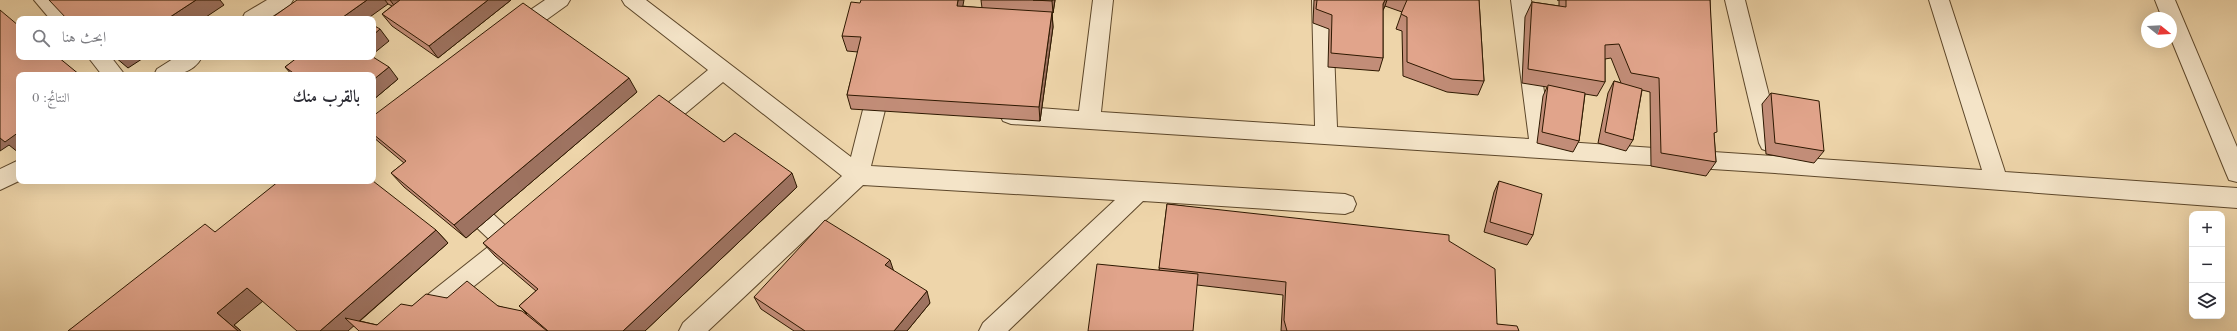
<!DOCTYPE html>
<html lang="ar">
<head>
<meta charset="utf-8">
<style>
  :root { --surface:#fff; --page:#f2f2f3; --text:#2b2b33; --muted:#7c7c81; --line:#e1e1e2 }
  body { margin:0; font-family:"Old Standard TT",Amiri,serif; background:var(--page); color:var(--text); direction:rtl }
  .controls { position:absolute; right:12px; bottom:12px; display:grid; overflow:hidden; border-radius:8px; box-shadow:0 4px 16px #0002 }
  .controls button { width:36px; height:36px; display:grid; place-items:center; padding:0; border:0; border-bottom:1px solid var(--line); background:var(--surface); color:var(--text); font:20px sans-serif }
  .compass { position:absolute; left:2141px; top:12px; width:36px; height:36px; border-radius:50%; background:var(--surface); box-shadow:0 4px 16px #0002; rotate:108deg }
  .list { margin:0; padding:0; list-style:none }
  h2 { display:flex; justify-content:space-between; align-items:center; height:52px; margin:0; padding:0 16px; font-size:17px }
  h2 small { font-size:13px; font-weight:400; color:var(--muted) }
  .icon { flex:none; width:22px; height:22px; fill:none; stroke:currentColor; stroke-width:2; stroke-linecap:round; stroke-linejoin:round }
  .map { position:relative; flex:none; width:2237px; height:331px; overflow:hidden; direction:ltr }
  .search { position:absolute; background:var(--surface); box-shadow:0 4px 16px #0002; left:16px; top:16px; width:360px; height:44px; display:flex; align-items:center; gap:10px; box-sizing:border-box; padding:0 14px; border-radius:8px; color:var(--muted); font-size:15px }
  .panel { position:absolute; background:var(--surface); box-shadow:0 4px 16px #0002; left:16px; top:72px; width:360px; height:112px; border-radius:8px; direction:rtl }
  .map>svg:first-child { display:block }
</style>
</head>
<body>
<div class="map">
<svg width="2237" height="331" viewBox="0 0 2237 331">
  <rect width="100%" height="100%" fill="#eed5aa"/>
  <filter id="stains"><feTurbulence type="fractalNoise" baseFrequency=".005" numOctaves="4"/><feColorMatrix values="0 0 0 0 .2 0 0 0 0 .09 0 0 0 0 .02 0 0 0 .5 -.17"/></filter>
  <radialGradient id="worn" r=".72"><stop offset=".6" stop-color="#630" stop-opacity="0"/><stop offset="1" stop-color="#630" stop-opacity=".3"/></radialGradient>
  <g fill="none" stroke-linecap="round" stroke-linejoin="round">
    <!-- minor casing -->
    <g stroke="#5d472a" stroke-width="2">
      <g id="minor">
        <path d="M34,0H56L72,19H50Z"/>
        <path d="M267,0H293L290,5L268,19H242L245,13Z"/>
        <path d="M545,0H570L567,5L521,38L514,40L507,38L504,32L507,26Z"/>
        <path d="M622,0H646L851,157L870,82L874,76L881,74L888,76L892,82L871,166L1345,194L1353,197L1356,204L1353,211L1345,214L1143,201L1008,331H979L983,323L1115,200L863,185L708,331H679L683,323L842,176L723,82L662,133L654,136L646,133L643,127L646,121L708,70L625,5Z"/>
        <path d="M1093,0H1113L1101,112L1315,126L1312,0H1332L1337,127L1529,139L1511,0H1531L1551,141L1982,170L1929,0H1949L2005,172L2237,188V208L1775,173L1011,124L1003,121L1000,115L1003,109L1011,106L1079,111Z"/>
        <path d="M1725,0H1745L1781,143L1778,149L1770,152L1762,149L1759,143Z"/>
        <path d="M2155,0H2175L2237,147V182L2229,180L2226,173L2171,39V18H2162Z"/>
        <path d="M88,57H111L125,75H102Z"/>
        <path d="M176,57H202C192,76 172,75 154,75L157,69Z"/>
        <path d="M19,160V181L0,190V169Z"/>
        <path d="M464,191L472,194L510,230L518,227L526,230L529,237L526,244L531,253L527,260L519,263L509,258L418,331H388L392,323L493,243L456,208L453,201L456,194Z"/>
      </g>
    </g>
    <!-- minor -->
    <use href="#minor" fill="#f4e4c8" fill-rule="evenodd"/>
  </g>
  <!-- wall -->
  <g fill="#c28d78" stroke="#2d1800">
    <path d="M297,0H511L438,58L392,26L382,14L392,6L388,4Z"/>
    <path d="M981,0H1055L1053,13H1052L1053,27L1040,121L851,109L847,95L858,52L847,51L842,36L962,6L982,8Z"/>
    <path d="M1314,0H1479L1484,81L1478,95L1447,92L1403,76L1402,31L1396,29L1402,12L1385,6L1383,10V58L1379,71L1328,67L1329,29L1313,23Z"/>
    <path d="M1557,0H1710L1714,135L1716,162L1706,176L1651,166L1650,92L1642,90L1633,140L1626,151L1598,143L1608,93L1614,81L1621,83L1611,58L1605,59V82L1597,96L1585,94L1579,141L1573,152L1537,143L1543,96L1547,87L1522,83L1525,17L1532,2L1559,6V0Z"/>
    <path d="M292,57H373L398,79L373,100V75H292L285,67L295,60Z"/>
    <path d="M637,92L466,238L404,187L391,173L404,163L373,137V116Z"/>
    <path d="M1771,93L1824,151L1814,163L1766,154L1762,104Z"/>
    <path d="M724,142L797,187L645,331H359L354,326L262,301L234,325L241,331H68L215,232L436,230L448,243L360,321L377,325L412,306L447,298L498,306L527,314L519,306L536,291L495,256L483,243Z"/>
    <path d="M1499,181L1533,235L1527,245L1484,232L1494,192Z"/>
    <path d="M1167,204L1449,241L1497,324L1519,331H1281L1283,295L1197,285L1159,270Z"/>
    <path d="M894,271L930,303L907,331H794L761,309L754,297Z"/>
  </g>
  <!-- shaded-wall -->
  <g fill="#9e7361" stroke="#2d1800">
    <path d="M196,0H220L224,5L203,19H167Z"/>
    <path d="M367,0H385L388,4L367,19H345L343,17Z"/>
    <path d="M390,0H413L398,11Z"/>
    <path d="M488,0H511L438,58L429,46Z"/>
    <path d="M958,0H964L960,21L957,6Z"/>
    <path d="M1052,0H1055L1053,13L1052,1Z"/>
    <path d="M1385,0H1387L1385,6L1379,18L1383,4Z"/>
    <path d="M1052,12L1053,27L1040,121L1039,107Z"/>
    <path d="M380,29L389,41L373,54V35Z"/>
    <path d="M115,57H145L128,68Z"/>
    <path d="M389,67L398,79L373,100V80Z"/>
    <path d="M629,78L637,92L466,238L454,225Z"/>
    <path d="M19,132V153L9,145L0,151V136Z"/>
    <path d="M792,173L797,187L645,331H623Z"/>
    <path d="M436,230L448,243L348,331H320Z"/>
    <path d="M890,260L894,272L885,265Z"/>
    <path d="M247,288L263,301L234,325L241,331H238L217,313Z"/>
    <path d="M927,291L930,303L907,331H894Z"/>
  </g>
  <!-- building -->
  <g fill="#e1a48b" stroke="#2d1800">
    <path d="M49,0H196L167,19H67Z"/>
    <path d="M297,0H367L343,17L346,19H270Z"/>
    <path d="M400,0H488L429,46L382,14Z"/>
    <path d="M861,0H958L957,6L1052,12L1039,107L847,95L861,37L842,36L851,2L860,3Z"/>
    <path d="M1033,0H1052V1Z"/>
    <path d="M1317,0H1385L1383,4V58L1331,53L1332,15L1316,9Z"/>
    <path d="M1407,0H1479L1484,81L1452,79L1407,62V17L1401,14Z"/>
    <path d="M1566,0H1710L1717,132L1714,133L1716,162L1661,153L1659,78L1631,73L1619,44L1605,45V82L1528,69L1532,2L1566,7Z"/>
    <path d="M523,3L629,78L454,225L391,173L406,161L373,134V116Z"/>
    <path d="M0,10L19,26V57H58L80,75H19V132L5,142L0,138Z"/>
    <path d="M373,25L380,29L373,35Z"/>
    <path d="M298,57H373L389,67L373,80V75H296L285,67Z"/>
    <path d="M1614,81L1642,89L1633,140L1605,132Z"/>
    <path d="M1548,85L1585,93L1579,141L1542,132Z"/>
    <path d="M1771,93L1819,101L1824,151L1775,143Z"/>
    <path d="M659,95L724,142L735,133L792,173L623,331H548L519,306L538,289L483,243Z"/>
    <path d="M279,181H373L436,230L320,331H297L247,288L217,313L238,331H68L205,224L215,232Z"/>
    <path d="M1499,181L1542,194L1533,235L1490,222Z"/>
    <path d="M1167,204L1449,235V241L1495,269L1497,324L1517,326L1519,331H1287L1284,320L1286,282L1159,268Z"/>
    <path d="M825,220L890,260L885,265L927,291L894,331H805L754,297Z"/>
    <path d="M1097,264L1198,274L1193,331H1088Z"/>
    <path d="M467,281L498,306L522,311L547,331H359L345,318L377,325L401,304L412,306L426,294L447,298Z"/>
  </g>
  <rect width="100%" height="100%" filter="url(#stains)"/>
  <rect width="100%" height="100%" fill="url(#worn)"/>
</svg>
<div class="controls">
<button>+</button>
<button>−</button>
<button><svg class="icon" aria-label="layers" viewBox="0 0 24 24"><path d="M12 4l9 5-9 5-9-5zM3 14l9 5 9-5"/></svg></button>
</div>
<svg class="compass" viewBox="-18 -18 36 36"><path d="M0-13l5 13h-10z" fill="#e53935"/><path d="M0 13l5-13h-10z" fill="#7c7c81"/></svg>
<div class="search"><svg class="icon" aria-label="search" viewBox="0 0 24 24"><circle cx="10" cy="10" r="6"/><path d="M15 15l6 6"/></svg>ابحث هنا</div>
<section class="panel">
<h2>بالقرب منك<small>النتائج: 0</small></h2>
<ul class="list">
</ul>
</section>
</div>
</body>
</html>
